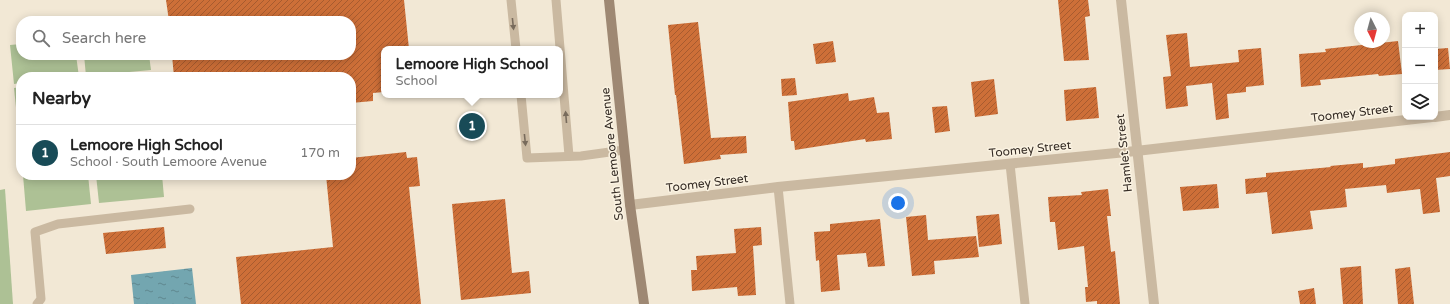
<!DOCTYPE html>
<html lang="en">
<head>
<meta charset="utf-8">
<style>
  :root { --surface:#fff; --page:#f6f6f6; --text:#222; --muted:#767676; --line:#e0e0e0; --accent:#184b57 }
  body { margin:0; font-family:"Varela Round",sans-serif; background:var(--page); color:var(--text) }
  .controls { position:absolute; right:12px; top:12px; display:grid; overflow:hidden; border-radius:8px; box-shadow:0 2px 10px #0003 }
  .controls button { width:36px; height:36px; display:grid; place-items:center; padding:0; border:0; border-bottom:1px solid var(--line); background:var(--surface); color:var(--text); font:20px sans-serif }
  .compass { position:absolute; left:1354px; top:12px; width:36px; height:36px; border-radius:50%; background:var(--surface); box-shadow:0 2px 10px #0003; rotate:174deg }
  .you { position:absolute; left:898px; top:203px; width:14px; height:14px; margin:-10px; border:3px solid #fff; border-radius:50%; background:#1a73e8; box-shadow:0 0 0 6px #1a73e833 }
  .badge { display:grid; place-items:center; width:26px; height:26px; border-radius:50%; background:var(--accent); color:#fff; font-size:13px; font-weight:700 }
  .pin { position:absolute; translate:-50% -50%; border:2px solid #fff; box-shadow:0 1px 4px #0006 }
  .popup { position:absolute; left:381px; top:46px; width:182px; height:52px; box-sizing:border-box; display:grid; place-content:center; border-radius:8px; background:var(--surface); filter:drop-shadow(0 1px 3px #0005); font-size:13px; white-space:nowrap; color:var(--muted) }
  .popup b { font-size:15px; color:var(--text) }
  .popup::after { content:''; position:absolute; left:50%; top:100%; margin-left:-8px; border:8px solid transparent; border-top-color:var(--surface) }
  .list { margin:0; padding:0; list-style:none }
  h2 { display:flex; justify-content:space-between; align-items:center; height:52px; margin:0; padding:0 16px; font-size:17px }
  h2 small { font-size:13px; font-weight:400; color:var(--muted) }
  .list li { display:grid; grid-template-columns:26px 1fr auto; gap:12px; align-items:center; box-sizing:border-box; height:56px; padding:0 16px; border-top:1px solid var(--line) }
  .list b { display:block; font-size:15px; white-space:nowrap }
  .list p { margin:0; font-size:13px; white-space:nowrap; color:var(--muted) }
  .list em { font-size:13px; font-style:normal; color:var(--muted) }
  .icon { flex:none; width:22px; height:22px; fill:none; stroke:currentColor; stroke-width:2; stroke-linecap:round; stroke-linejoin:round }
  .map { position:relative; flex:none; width:1450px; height:304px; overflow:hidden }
  .search { position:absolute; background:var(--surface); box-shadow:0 2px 10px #0003; left:16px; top:16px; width:340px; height:44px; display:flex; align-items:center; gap:10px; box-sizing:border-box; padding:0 14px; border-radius:16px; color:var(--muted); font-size:15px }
  .panel { position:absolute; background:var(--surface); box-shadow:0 2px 10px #0003; left:16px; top:72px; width:340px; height:108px; border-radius:16px }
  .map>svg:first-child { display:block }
</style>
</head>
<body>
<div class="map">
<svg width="1450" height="304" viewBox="0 0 1450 304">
  <defs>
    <pattern id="water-ripples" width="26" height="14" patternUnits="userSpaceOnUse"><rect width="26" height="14" fill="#73a6b0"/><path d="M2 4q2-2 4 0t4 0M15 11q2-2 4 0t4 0" fill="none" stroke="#5f878f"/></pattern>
    <pattern id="building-hatch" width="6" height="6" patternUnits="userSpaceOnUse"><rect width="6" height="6" fill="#cd6f38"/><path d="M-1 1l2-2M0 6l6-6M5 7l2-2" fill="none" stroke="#a75b2f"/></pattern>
  </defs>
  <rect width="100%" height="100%" fill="#f2e8d5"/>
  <!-- park -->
  <g fill="#adc195">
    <path d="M21,44V55H76L79,77H21V83L14,84L10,45Z"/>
    <path d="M84,55H149L151,70L86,76Z"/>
    <path d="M21,87V126L18,127L14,88Z"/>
    <path d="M23,175H88L91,204L26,211Z"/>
    <path d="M96,175H162L164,197L99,203Z"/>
    <path d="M5,189L13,304H0V190Z"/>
  </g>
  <!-- water -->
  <path fill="url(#water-ripples)" d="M192,268L196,304H134L131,275Z"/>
  <!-- building -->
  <g fill="url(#building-hatch)">
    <path d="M166,0H404L409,49H384V92L373,93V101L351,103V77H174L172,55H351V21H169Z"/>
    <path d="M1058,0H1088L1090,16L1085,17L1089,60L1064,61Z"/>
    <path d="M698,22L711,138L746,136L747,153L720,155L721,159L684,164L676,95H675L668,25Z"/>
    <path d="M1187,33L1190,67L1239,62L1238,50L1261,48L1264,85L1246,87V92L1227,94L1229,118L1216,120L1212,83L1186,86L1188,106L1166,109L1163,77L1171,76L1166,35Z"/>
    <path d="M833,41L836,62L816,64L813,44Z"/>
    <path d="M1398,41L1402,74L1379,76L1378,74L1320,80L1321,85L1301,87L1299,54L1326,52L1325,49Z"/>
    <path d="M1448,48L1450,69L1435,70V49Z"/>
    <path d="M795,78L797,95L782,96L781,79Z"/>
    <path d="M994,79L998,114L975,117L971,82Z"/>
    <path d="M1096,87L1099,118L1066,121L1064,90Z"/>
    <path d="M848,93L849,101L874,97L877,113L889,112L892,139L866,142L865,139L795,150L794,141H791L788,102Z"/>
    <path d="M947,106L950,131L935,133L932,107Z"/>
    <path d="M406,152L407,158L417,157L420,186L409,187L421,304H241L236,257L333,247L326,175H351V158Z"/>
    <path d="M1450,152V176L1436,178L1440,212L1423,214L1420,189L1387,193L1386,185L1345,189L1347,207L1310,211L1313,229L1272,234L1267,192L1246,194L1245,179L1266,177V173L1331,167L1330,166L1363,163V168L1395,164V159Z"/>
    <path d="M1217,184L1219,208L1183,211L1180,187Z"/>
    <path d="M1108,189L1111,216H1107L1111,252L1115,251L1120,304H1097V301L1086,302L1085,287H1088L1084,246L1058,250L1055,222H1050L1048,197L1082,195L1081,192Z"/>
    <path d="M505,199L512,273L529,271L531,293L461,300L452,204Z"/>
    <path d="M999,214L1002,244L979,247L976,216Z"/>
    <path d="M926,215L928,240L976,236L979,257L934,261L935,274L912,276L906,217Z"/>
    <path d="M880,219L885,266L868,267L866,253L837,255L840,290L821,292L819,260L816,261L814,232L830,231V224Z"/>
    <path d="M164,227L166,248L106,254L103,233Z"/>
    <path d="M761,227L762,245L753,246L756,295L738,296L737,287L692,291L691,270H697L696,256L736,253L734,229Z"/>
    <path d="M1361,266L1363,304H1343L1340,268Z"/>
    <path d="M1410,267L1414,304H1398L1395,269Z"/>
    <path d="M1314,288L1316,304H1300L1298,291Z"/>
  </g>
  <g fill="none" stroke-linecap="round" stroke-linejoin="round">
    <!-- service -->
    <g stroke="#cab9a1" stroke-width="9">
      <path d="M511,0L516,49"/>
      <path d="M556,0L569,156"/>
      <path d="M521,95L527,158L581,156L624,150"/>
      <path d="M1010,164L1025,304"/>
      <path d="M778,187L790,304"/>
      <path d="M37,304L41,299L35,232L58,224L190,209"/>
    </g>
    <!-- minor -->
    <g stroke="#cab9a1" stroke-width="10">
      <path d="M1121,0L1154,304"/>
      <path d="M1435,117L1450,115"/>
      <path d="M630,205L778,187L1136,151L1432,117"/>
    </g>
    <!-- secondary -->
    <path stroke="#9e8873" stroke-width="10" d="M609,0L630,205L644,304"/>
  </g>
  <!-- one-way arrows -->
  <defs><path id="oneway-solid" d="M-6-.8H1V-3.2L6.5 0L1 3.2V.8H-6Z"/></defs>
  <g fill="#786b5c">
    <use href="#oneway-solid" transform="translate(513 24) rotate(84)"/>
    <use href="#oneway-solid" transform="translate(566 117) rotate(-95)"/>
    <use href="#oneway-solid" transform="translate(525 140) rotate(84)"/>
  </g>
  <g text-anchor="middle" stroke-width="3" stroke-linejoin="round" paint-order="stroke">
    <!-- street labels -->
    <g font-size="12" fill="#342b24" stroke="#faf2e1">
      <text transform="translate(1352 113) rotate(-7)" y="4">Toomey Street</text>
      <text transform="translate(1030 149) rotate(-6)" y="4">Toomey Street</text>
      <text transform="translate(1124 153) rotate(-96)" y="4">Hamlet Street</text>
      <text transform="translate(612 154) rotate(-96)" y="4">South Lemoore Avenue</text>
      <text transform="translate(707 183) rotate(-7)" y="4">Toomey Street</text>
    </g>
  </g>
</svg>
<div class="controls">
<button>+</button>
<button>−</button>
<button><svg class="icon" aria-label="layers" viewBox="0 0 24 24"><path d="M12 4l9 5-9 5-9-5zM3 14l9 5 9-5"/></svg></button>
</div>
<svg class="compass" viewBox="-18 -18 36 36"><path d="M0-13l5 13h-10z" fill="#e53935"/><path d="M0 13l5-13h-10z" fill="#767676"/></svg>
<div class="you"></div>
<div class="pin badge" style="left:472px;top:126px">1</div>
<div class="popup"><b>Lemoore High School</b>School</div>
<div class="search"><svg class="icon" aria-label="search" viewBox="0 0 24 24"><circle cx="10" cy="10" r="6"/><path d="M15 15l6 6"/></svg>Search here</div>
<section class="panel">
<h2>Nearby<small></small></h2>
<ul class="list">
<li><span class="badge">1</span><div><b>Lemoore High School</b><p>School · South Lemoore Avenue</p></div><em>170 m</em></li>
</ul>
</section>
</div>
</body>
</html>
